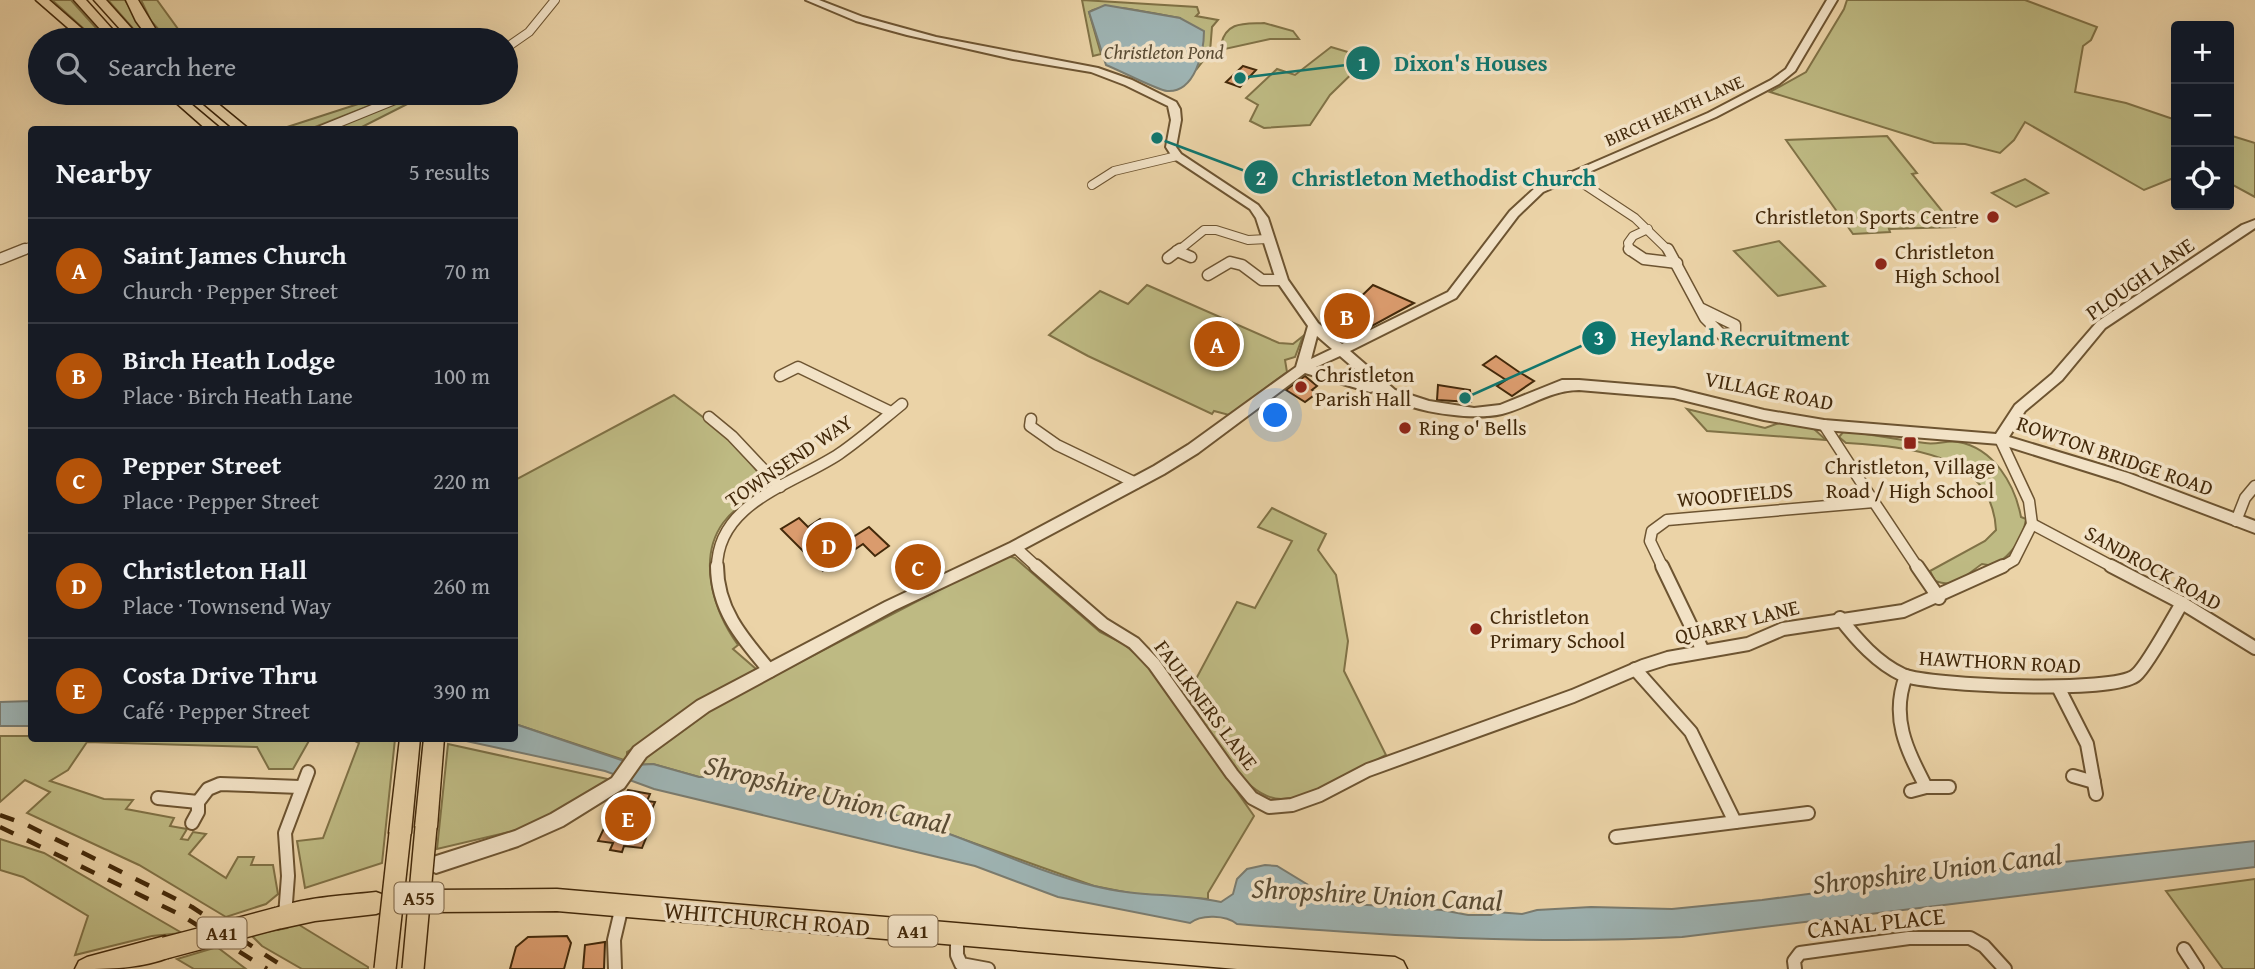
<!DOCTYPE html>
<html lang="en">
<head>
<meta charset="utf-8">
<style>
  :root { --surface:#171b24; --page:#20242c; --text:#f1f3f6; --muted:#9ea1a6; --line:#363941; --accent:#b45309 }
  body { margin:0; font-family:"Gentium Book Plus",serif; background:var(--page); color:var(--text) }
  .controls { position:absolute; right:21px; top:21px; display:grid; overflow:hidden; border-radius:7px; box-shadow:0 7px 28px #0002 }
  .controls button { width:63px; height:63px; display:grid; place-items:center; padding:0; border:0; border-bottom:2px solid var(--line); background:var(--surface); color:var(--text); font:35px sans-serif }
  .you { position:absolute; left:1276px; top:416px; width:24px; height:24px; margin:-18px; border:5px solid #fff; border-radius:50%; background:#1a73e8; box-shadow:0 0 0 10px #1a73e833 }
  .badge { display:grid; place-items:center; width:46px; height:46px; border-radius:50%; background:var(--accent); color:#fff; font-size:23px; font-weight:700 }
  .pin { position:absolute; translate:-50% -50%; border:4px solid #fff; box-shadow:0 2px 7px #0006 }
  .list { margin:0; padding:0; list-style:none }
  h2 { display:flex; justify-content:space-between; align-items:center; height:91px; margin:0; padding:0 28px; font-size:30px }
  h2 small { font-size:23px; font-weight:400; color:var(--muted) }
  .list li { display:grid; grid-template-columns:46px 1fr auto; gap:21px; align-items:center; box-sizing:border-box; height:105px; padding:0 28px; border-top:2px solid var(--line) }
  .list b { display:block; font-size:26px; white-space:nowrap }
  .list p { margin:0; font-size:23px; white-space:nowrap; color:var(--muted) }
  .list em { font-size:23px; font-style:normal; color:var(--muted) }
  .icon { flex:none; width:38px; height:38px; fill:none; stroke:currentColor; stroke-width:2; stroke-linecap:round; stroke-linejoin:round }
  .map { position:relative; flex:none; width:2255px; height:969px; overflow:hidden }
  .search { position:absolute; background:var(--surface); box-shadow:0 7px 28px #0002; left:28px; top:28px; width:490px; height:77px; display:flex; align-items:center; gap:18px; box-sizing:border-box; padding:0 24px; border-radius:38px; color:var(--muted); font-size:26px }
  .panel { position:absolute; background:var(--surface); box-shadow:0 7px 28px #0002; left:28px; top:126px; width:490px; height:616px; border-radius:7px }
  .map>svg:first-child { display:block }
</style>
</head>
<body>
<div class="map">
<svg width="2255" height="969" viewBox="0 0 2255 969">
  <rect width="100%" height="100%" fill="#ebd3a7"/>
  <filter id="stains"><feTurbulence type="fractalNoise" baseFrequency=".00286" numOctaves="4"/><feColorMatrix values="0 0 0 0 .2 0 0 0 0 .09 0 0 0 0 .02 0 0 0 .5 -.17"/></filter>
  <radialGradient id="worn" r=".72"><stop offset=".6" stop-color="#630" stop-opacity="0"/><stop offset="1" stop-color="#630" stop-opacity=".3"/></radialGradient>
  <!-- green -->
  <g fill="#beba83" stroke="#807246" stroke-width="2">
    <path d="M52,0H71L107,40H96Z"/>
    <path d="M108,0H125L150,40H143Z"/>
    <path d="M141,0H157L186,40H168L151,21Z"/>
    <path d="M1082,0L1197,7L1199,13L1196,16L1218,20L1212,27L1210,52L1196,70L1200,54L1180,18C1158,15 1105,0 1089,12L1101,54L1093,56Z"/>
    <path d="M1847,0H2025L2097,27L2091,40L2083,46L2075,92L2126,103L2176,120V177L2144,190L2025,122L2014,140L2000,153L1965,144L1934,143L1770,92L1806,72L1844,9Z"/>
    <path d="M1264,23L1293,31L1299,39H1270L1225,49L1221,44C1227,21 1244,24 1264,23Z"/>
    <path d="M1331,47L1368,58L1330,95L1310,125L1264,128L1250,121L1258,105L1246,98L1277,69L1295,75Z"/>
    <path d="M392,93H402L310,129H281Z"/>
    <path d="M421,93H429L358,129L329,130Z"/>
    <path d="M2229,135L2255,143V197L2229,183Z"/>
    <path d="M1887,136L1917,173L1912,174L1955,227L1889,229L1890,232L1853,234L1786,140Z"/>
    <path d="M2025,179L2048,193L2016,207L1992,193Z"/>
    <path d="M1779,241L1825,286L1778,296L1734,251Z"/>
    <path d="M1147,285L1279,343L1293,344L1303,336L1295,357L1285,360L1287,372L1229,415L1214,411L1212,414L1088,356L1049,335L1100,291L1128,304Z"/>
    <path d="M674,395L729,437L767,483L766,490C750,499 734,508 723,523C697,559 714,612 738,645L733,649L756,669L627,752V761L515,724V480Z"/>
    <path d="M1687,409L1765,428L1779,423L1813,428L1826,440L1707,431Z"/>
    <path d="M1844,431C1871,434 1898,440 1925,443C1937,445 1947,440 1958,442C1994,448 2015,485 2021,517L2026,519C2023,540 2011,555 1994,566L1982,564C1964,576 1957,589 1935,581L1930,571L1985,541L1996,530C1992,452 1907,447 1846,443L1839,437Z"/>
    <path d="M1272,508L1326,534L1318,550L1336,575L1348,641L1344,671L1386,755C1355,771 1318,798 1282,799C1243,800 1203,724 1188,694L1237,602L1255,608L1292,541L1258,527Z"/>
    <path d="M1008,556L1015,558L1100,632L1124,644L1149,666L1254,816L1208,893V899L1135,894L1094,886L884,811L823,800L814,792L784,789L776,791L722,777H699L653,764L636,765L718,705L975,571Z"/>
    <path d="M0,736H31L32,738L310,739L293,769H269L257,747L87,742L68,770L50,781L104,799L133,800L126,809L174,818L170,826L187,829L181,839L188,840L193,832L206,834L189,854L226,878L238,857H254L251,865H273L278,894L266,904L226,917L139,865L27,813L50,792L25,780L0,802Z"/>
    <path d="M351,739H395L382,863L305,888L297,841L323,838L359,743Z"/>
    <path d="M448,744L612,780L534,826L437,849Z"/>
    <path d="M0,839L44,853L182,933L152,936L75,955L88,916L23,877L0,870Z"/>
    <path d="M2255,879V969H2223L2166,891Z"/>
    <path d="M296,923L368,967V969H302L262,946L251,935L287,928Z"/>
    <path d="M217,947L246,969H194L177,959Z"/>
  </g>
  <!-- water -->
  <g fill="#9eb4b4" stroke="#7a7c70" stroke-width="2">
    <path d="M1105,5L1180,18L1204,31C1204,52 1195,93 1167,91C1157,90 1119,70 1106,65L1089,12Z"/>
    <path d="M31,701V726H0V702Z"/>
    <path d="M515,724L636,765L653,764L699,777H722L776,790C799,785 823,800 847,804C933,819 1010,864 1094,886C1136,897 1180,893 1221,902L1233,894L1237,879L1247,869L1265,865L1277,866L1338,903L1442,910L1468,915H1491L1496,912L1522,914L1537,910L1591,907L1672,909L1762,900L1990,870L2255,841V867L1682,937C1534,945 1385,936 1237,924C1226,915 1201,914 1190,923L1058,897L975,866L654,789L605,771L457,739L514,738Z"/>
  </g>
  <!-- building -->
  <g fill="#da9b6d" stroke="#43290a" stroke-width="2">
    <path d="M1243,66L1256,70L1240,87L1226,82Z"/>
    <path d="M1373,285L1414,303L1361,332L1331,318L1342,307L1347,310Z"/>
    <path d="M1222,325L1235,331L1230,336L1239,340L1217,362L1197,352Z"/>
    <path d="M1496,356L1519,372L1534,381L1512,396L1497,386L1506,380L1483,365Z"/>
    <path d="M1305,376L1317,386L1312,390L1317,393L1305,402L1286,390Z"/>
    <path d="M1438,385L1470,390L1471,402L1437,400Z"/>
    <path d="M799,518L808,527L820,519L839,538L848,533L853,537L869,527L889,546L875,556L863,544L823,571L781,529Z"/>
    <path d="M628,790L650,794L647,801L655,802L644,827L650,828L642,848L624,846L622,852L610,850L613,843L598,841L613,809L619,810Z"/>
    <path d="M567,936L571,943L564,969H510L516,947L528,937Z"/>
    <path d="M605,942L604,969H583L585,945Z"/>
  </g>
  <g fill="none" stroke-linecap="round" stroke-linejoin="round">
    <!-- tertiary-tunnel -->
    <path stroke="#c9b188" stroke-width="17" stroke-dasharray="17 9" stroke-linecap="butt" d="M406,902L418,877"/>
    <!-- minor-far2 casing -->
    <g stroke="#6d5431" stroke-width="10">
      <g id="minor-far2">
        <path d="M506,48L529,32L555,0"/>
        <path d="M321,130L412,93"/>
        <path d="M1570,175L1635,218L1669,251"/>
        <path d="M1092,185L1114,171L1177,156"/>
        <path d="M21,251L32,246"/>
        <path d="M1178,251L1204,230H1216L1248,240L1267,239"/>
        <path d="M1630,251L1628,243L1633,236L1648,229"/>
      </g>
    </g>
    <!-- minor-far1 casing -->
    <g stroke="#6d5431" stroke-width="13">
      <g id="minor-far1">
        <path d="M1629,249L1644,259L1677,263"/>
        <path d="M1668,249L1705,318L1722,335L1735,332V325L1700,308"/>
        <path d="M1177,251L1191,257"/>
        <path d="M1168,258L1180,249"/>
        <path d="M0,259L25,249"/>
        <path d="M1208,275L1230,262L1242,265L1262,280H1282"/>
        <path d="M780,376L798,367L891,412"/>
        <path d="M709,417L732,436L780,487"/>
        <path d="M1031,419L1030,426L1057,445L1136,483"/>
        <path d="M2000,439L2029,501L2032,524L2014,560L2000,568"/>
        <path d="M1874,502L1918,568"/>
        <path d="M2236,521L2245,498L2255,486"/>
        <path d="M2032,524L2115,568"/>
        <path d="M1015,547L1038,568"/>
        <path d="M717,568C717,502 794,484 839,454C861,439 881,421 902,404"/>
        <path d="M1663,568L1650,541L1652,531L1667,520L1874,502L1824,425"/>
      </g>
    </g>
    <!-- minor casing -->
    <g stroke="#6d5431" stroke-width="16">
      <g id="minor">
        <path d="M717,566C717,610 743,639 770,671"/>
        <path d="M1036,566L1103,624L1134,643L1154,664L1232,774L1252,798L1269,807L1292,805L1320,795L1368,770L1573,696L1643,666L1668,658L1748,644L1783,629L1903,611L2003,566"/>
        <path d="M1662,566L1703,651"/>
        <path d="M1917,566L1939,598"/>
        <path d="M2111,566L2182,603L2255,648"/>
        <path d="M1840,618C1857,640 1877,663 1903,675C1930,686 2115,694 2136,675C2147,666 2173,618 2182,603"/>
        <path d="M1635,669L1691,732L1735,822"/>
        <path d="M1906,676C1890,718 1907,750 1926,787L1911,791"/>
        <path d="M2058,687L2087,744L2096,794"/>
        <path d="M2073,776L2094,782"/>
        <path d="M1926,787H1949"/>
        <path d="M158,798L198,802L208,789L220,784L300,787"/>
        <path d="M192,823L198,812V802"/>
        <path d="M1616,837L1808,813"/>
        <path d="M285,916L288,876L285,833L308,772"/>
        <path d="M957,935V955L961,964L988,969"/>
        <path d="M2184,949L2197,969"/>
        <path d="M615,969L614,940L622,906"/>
        <path d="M1795,969L1794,961L1800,953L1909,938H1970L1984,946L2005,969"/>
      </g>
    </g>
    <!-- tertiary casing -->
    <g stroke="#6d5431" stroke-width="4">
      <path id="tertiary" d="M806,0H819L863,17L936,37L1098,68L1132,80L1176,102L1180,109L1181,120L1176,147L1181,154L1258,205L1268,218L1288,280L1318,323L1342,344L1448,292L1510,211L1535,188L1708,113L1771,80L1786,69L1827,0H1837L1795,71L1779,84L1716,117L1543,192L1518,216L1456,298L1350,351L1395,390L1429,401L1474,408L1500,405L1562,380H1579L1674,388L1764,410L1824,420L1996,434L2015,405L2052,374L2097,322L2242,225L2255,220V228L2105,328L2062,380L2025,411L2009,437L2128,473L2255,521V533L2118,481L2000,444L1824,430L1764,420L1674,398L1579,390C1551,390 1529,407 1502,414C1471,421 1403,412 1378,390L1370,392L1305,373L1198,453L1164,474L1020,551L895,610L709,711L646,757L624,788L563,826L518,846L436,873L430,870L427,864L430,858L515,831L551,814L612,778L634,747L697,701L885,602L1010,543L1154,466L1188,445L1296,367L1308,326L1276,280L1256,218L1250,209L1173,158L1166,147L1171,120L1168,106L1125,85L1091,72L1013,59L907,35L856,21ZM1317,336L1332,349L1311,359ZM1340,356L1370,382L1316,367Z"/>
    </g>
    <!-- trunk casing -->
    <g stroke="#43290a" stroke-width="3">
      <g id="trunk">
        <path d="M36,0H49L95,40H82Z"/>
        <path d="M74,0H86L122,40H110Z"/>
        <path d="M94,0H106L142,40H130Z"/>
        <path d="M126,0H138L162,40H150L136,21Z"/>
        <path d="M165,93H178L222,130H207Z"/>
        <path d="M191,93H205L250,130H235Z"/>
        <path d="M400,738H420L411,833L408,840L400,843L392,840L389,833Z"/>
        <path d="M424,738H444L437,827L434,834L426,837L418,834L415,827Z"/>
        <path d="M557,889L1084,934L1395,957L1403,961L1407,969H1237L557,911L432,912L424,909L421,901L424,893L432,890Z"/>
        <path d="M376,892L384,895L387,903L384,911L376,914L315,921L278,929L270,926L267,918L270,910C303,897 341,896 376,892Z"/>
        <path d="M165,936L173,940L177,948L173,956C141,969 110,969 75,969L79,961L87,957Z"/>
      </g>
    </g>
    <!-- minor-far2 -->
    <use href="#minor-far2" stroke="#f2e2c6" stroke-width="8"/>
    <!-- minor-far1 -->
    <use href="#minor-far1" stroke="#f2e2c6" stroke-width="10"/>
    <!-- minor -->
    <use href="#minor" stroke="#f2e2c6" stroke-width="12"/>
    <!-- tertiary -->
    <use href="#tertiary" fill="#f2e2c6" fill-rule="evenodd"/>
    <!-- trunk -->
    <use href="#trunk" fill="#ebd3a7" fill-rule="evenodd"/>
    <!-- rail -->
    <g stroke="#43290a" stroke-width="4.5" stroke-dasharray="15 15" stroke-linecap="butt">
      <path d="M0,815L25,824L192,907L287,969"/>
      <path d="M0,827L181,915L267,969"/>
    </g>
    <!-- trunk-bridge casing -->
    <g stroke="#43290a" stroke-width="24" stroke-linecap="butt">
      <g id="trunk-bridge">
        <path d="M165,948L278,918"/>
        <path d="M385,969L400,833"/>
        <path d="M413,969L426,827"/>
      </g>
    </g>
    <!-- trunk-bridge -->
    <use href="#trunk-bridge" stroke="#ebd3a7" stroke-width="21"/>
  </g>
  <!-- markers -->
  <g fill="#8f2418" stroke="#f2e2c6" stroke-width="2.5">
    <circle cx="1993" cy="217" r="7"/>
    <circle cx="1881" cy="264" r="7"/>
    <circle cx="1301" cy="387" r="7"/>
    <circle cx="1405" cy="428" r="7"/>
    <rect x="1903" y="436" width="14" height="14" rx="3.5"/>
    <circle cx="1476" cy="629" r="7"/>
  </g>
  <g text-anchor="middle" stroke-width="7" stroke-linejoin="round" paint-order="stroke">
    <!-- far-street labels -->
    <g font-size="18" fill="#43290a" stroke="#f2e2c6">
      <text transform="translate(1674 111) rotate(-24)" y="6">BIRCH HEATH LANE</text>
    </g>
    <!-- far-water labels -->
    <g font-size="19" font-style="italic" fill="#5a4c34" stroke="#f2e2c6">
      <text x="1164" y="59">Christleton Pond</text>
    </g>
    <!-- shield labels -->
    <g fill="#f2e2c6" stroke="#786042" stroke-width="2">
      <rect x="394.5" y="882.5" width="49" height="31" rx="5"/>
      <rect x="888.5" y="915.5" width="49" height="31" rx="5"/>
      <rect x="197.5" y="917.5" width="49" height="31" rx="5"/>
    </g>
    <g font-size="19" font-weight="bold" fill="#43290a">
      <text x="419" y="905">A55</text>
      <text x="913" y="938">A41</text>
      <text x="222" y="940">A41</text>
    </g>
    <!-- poi labels -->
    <g font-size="21" fill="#43290a" stroke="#f2e2c6" text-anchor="start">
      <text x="1979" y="224" text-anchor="end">Christleton Sports Centre</text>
      <text x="1895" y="259">Christleton<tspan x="1895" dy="24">High School</tspan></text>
      <text x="1315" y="382">Christleton<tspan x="1315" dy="24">Parish Hall</tspan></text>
      <text x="1419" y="435">Ring o' Bells</text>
      <text x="1910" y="474" text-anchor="middle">Christleton, Village<tspan x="1910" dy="24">Road / High School</tspan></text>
      <text x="1490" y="624">Christleton<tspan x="1490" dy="24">Primary School</tspan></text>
    </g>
    <!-- street labels -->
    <g font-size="21" fill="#43290a" stroke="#f2e2c6">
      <text transform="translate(2140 279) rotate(-35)" y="7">PLOUGH LANE</text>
      <text transform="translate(1769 391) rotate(11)" y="7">VILLAGE ROAD</text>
      <text transform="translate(2115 456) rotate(19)" y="7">ROWTON BRIDGE ROAD</text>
      <text transform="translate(789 461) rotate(-34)" y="7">TOWNSEND WAY</text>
      <text transform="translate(1735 495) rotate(-5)" y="7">WOODFIELDS</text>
      <text transform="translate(2153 568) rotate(29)" y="7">SANDROCK ROAD</text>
      <text transform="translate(1737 622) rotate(-14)" y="7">QUARRY LANE</text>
      <text transform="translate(2000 662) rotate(3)" y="7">HAWTHORN ROAD</text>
      <text transform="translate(1206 705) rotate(53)" y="7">FAULKNERS LANE</text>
    </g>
    <!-- near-street labels -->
    <g font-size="24" fill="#43290a" stroke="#f2e2c6">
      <text transform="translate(767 919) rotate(5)" y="8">WHITCHURCH ROAD</text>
      <text transform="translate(1876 923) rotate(-6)" y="8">CANAL PLACE</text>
    </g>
    <!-- near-water labels -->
    <g font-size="28" font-style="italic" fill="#5a4c34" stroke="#f2e2c6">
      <text transform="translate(827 794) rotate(14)" y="10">Shropshire Union Canal</text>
      <text transform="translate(1937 869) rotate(-7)" y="10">Shropshire Union Canal</text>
      <text transform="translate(1377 894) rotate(3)" y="10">Shropshire Union Canal</text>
    </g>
  </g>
  <!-- callouts -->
  <path fill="none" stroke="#0f766e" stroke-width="2.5" d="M1240 78L1363 63M1157 138L1261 177M1465 398L1599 338"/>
  <g fill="#0f766e" stroke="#f2e2c6" stroke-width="2.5">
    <circle cx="1240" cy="78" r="7"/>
    <circle cx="1157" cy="138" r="7"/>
    <circle cx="1465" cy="398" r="7"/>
    <circle cx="1363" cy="63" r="18"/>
    <circle cx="1261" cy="177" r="18"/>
    <circle cx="1599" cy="338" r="18"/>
  </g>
  <g font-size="21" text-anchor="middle" font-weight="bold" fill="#fff">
    <text x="1363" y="71">1</text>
    <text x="1261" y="185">2</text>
    <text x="1599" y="345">3</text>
  </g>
  <g font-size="23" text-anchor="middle" font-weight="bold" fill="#0f766e" stroke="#f2e2c6" stroke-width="7" stroke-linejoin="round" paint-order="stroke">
    <text x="1471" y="71">Dixon's Houses</text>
    <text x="1444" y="186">Christleton Methodist Church</text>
    <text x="1740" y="346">Heyland Recruitment</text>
  </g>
  <rect width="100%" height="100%" filter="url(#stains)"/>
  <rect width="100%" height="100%" fill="url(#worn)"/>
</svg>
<div class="controls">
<button>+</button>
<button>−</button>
<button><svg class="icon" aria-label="locate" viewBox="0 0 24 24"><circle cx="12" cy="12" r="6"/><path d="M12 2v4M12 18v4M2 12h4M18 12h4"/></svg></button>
</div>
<div class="you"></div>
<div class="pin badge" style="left:1217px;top:344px">A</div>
<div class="pin badge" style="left:1347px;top:316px">B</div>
<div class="pin badge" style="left:918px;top:567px">C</div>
<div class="pin badge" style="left:829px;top:545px">D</div>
<div class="pin badge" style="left:628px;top:818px">E</div>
<div class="search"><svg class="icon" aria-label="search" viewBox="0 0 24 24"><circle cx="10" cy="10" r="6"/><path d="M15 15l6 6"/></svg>Search here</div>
<section class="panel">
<h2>Nearby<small>5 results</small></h2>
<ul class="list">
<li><span class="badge">A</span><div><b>Saint James Church</b><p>Church · Pepper Street</p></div><em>70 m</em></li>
<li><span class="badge">B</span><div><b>Birch Heath Lodge</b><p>Place · Birch Heath Lane</p></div><em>100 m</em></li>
<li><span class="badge">C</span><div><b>Pepper Street</b><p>Place · Pepper Street</p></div><em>220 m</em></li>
<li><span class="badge">D</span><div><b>Christleton Hall</b><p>Place · Townsend Way</p></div><em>260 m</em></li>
<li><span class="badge">E</span><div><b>Costa Drive Thru</b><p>Café · Pepper Street</p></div><em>390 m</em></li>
</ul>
</section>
</div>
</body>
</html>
